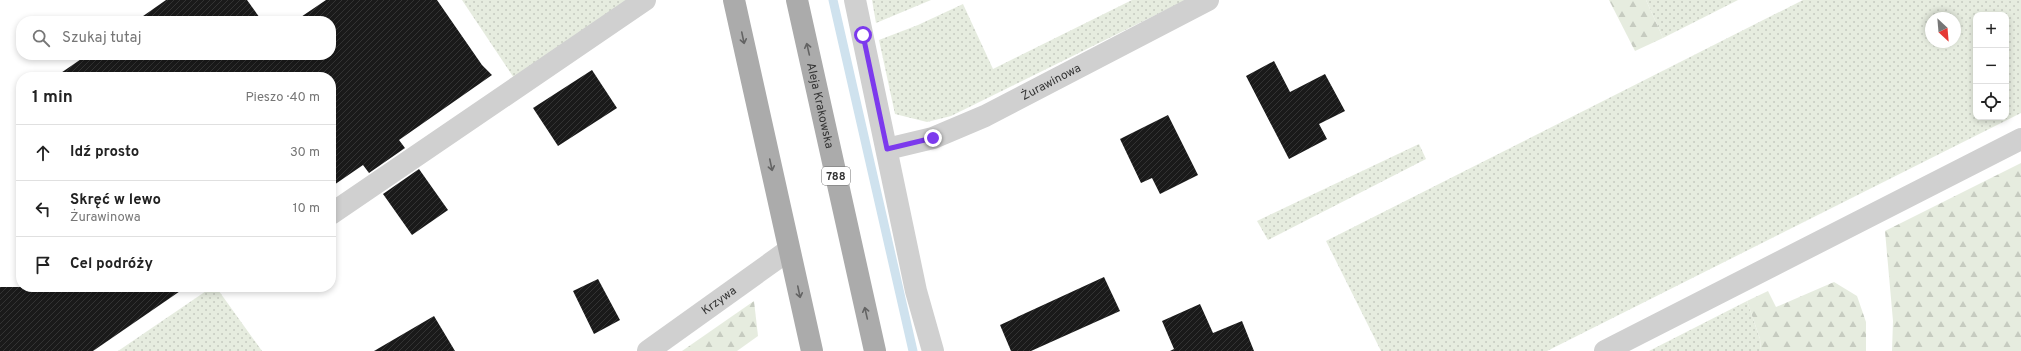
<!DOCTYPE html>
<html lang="pl">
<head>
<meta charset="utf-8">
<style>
  :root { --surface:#fff; --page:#f2f2f2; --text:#222; --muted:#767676; --line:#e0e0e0 }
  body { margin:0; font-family:Overpass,sans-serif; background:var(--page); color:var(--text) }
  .controls { position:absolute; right:12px; top:12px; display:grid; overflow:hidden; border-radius:8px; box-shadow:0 2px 6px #0003 }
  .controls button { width:36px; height:36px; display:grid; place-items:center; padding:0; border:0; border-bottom:1px solid var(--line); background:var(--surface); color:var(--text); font:20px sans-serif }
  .compass { position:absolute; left:1925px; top:12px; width:36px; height:36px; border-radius:50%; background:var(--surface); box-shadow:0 2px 6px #0003; rotate:154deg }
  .stop { position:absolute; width:12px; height:12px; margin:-9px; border:3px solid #7c3aed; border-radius:50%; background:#fff }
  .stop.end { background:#7c3aed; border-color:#fff; box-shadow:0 1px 4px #0008 }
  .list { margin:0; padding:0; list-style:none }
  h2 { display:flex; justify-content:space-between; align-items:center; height:52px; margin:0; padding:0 16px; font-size:17px }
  h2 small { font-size:13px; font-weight:400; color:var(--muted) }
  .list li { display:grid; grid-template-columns:26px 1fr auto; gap:12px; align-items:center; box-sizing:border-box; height:56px; padding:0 16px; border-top:1px solid var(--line) }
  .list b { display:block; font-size:15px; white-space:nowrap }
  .list p { margin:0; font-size:13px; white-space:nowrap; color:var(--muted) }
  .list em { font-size:13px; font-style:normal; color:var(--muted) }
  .icon { flex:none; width:22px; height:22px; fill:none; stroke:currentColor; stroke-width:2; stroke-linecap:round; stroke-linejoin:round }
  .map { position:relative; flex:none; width:2021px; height:351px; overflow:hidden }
  .search { position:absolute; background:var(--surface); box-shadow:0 2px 6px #0003; left:16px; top:16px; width:320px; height:44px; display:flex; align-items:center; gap:10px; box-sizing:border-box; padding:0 14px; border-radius:16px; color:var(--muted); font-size:15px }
  .panel { position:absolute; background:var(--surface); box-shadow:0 2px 6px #0003; left:16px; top:72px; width:320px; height:220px; border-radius:16px }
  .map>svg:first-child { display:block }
</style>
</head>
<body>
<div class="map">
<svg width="2021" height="351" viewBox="0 0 2021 351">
  <defs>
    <pattern id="grass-dots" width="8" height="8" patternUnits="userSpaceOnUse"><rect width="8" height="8" fill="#e6ecdf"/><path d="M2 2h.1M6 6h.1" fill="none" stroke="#c6cbc0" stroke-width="1.8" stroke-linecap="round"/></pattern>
    <pattern id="forest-firs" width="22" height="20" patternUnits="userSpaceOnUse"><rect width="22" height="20" fill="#e6ecdf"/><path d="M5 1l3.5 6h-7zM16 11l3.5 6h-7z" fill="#c6cbc0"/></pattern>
    <pattern id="building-hatch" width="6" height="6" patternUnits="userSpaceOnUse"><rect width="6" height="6" fill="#1a1a1a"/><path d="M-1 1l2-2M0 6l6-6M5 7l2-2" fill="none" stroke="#333"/></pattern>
  </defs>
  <rect width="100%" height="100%" fill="#fff"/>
  <!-- grass -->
  <g fill="url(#grass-dots)" fill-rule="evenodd">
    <path d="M462,0H628L514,78Z"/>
    <path d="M872,0H931L876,23Z"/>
    <path d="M1132,0H1186L951,116L927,122L895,114L879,40L918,25L963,4L993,69Z"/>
    <path d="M1646,0H1738L1663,38Z"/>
    <path d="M1803,0H2021V113L1547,351H1381L1326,241ZM1976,15H2006V117H1976ZM1931,18H1955V42H1931Z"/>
    <path d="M1419,144L1426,159L1268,240L1257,221Z"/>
    <path d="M212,287H216L262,351H118Z"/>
    <path d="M1747,301L1760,339L1761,351H1649Z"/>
  </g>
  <!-- forest -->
  <g fill="url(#forest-firs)">
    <path d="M1609,0H1646L1663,38L1635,51Z"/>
    <path d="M2021,163V351H1892L1893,321L1885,231Z"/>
    <path d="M1834,282L1857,296L1866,322V351H1761L1760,339L1747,301L1768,291L1776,307Z"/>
    <path d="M754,301L758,336L737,351H682Z"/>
  </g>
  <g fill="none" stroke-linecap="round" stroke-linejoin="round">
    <!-- stream -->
    <path stroke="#cfe2ee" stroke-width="9" d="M833,0L913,351"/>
  </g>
  <!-- building -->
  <g fill="url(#building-hatch)">
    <path d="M166,0H247L262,21H136Z"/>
    <path d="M326,0H437L482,65L492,75L399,140L405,148L369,173L363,165L331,187V77H55L87,55H331V21H295Z"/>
    <path d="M1274,61L1290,92L1325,74L1345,111L1319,124L1327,139L1289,159L1246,76Z"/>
    <path d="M592,70L617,108L558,146L533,108Z"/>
    <path d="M1168,115L1198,175L1160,194L1152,178L1141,183L1120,139Z"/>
    <path d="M419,169L448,210L412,235L383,194Z"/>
    <path d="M1104,277L1120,311L1031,351H1011L1000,325Z"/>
    <path d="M598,279L620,320L594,334L573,291Z"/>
    <path d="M0,287H186L93,351H0Z"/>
    <path d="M1200,304L1213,333L1242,321L1254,351H1170L1174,349L1162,321Z"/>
    <path d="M434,316L455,351H374Z"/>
  </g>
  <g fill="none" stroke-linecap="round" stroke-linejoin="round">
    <!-- minor -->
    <g stroke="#d0d0d0" stroke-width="22">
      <path d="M855,0L916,291L933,351"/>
      <path id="s1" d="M887,149L933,138L985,116L1208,0"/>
      <path d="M331,214L645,0"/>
      <path id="s2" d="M648,351L789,250"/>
      <path d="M1605,351L2021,139"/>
    </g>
    <!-- major -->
    <g stroke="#ababab" stroke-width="22">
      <path d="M734,0L812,351"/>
      <path id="s3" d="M797,0L875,351"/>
    </g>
  </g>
  <!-- one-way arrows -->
  <defs><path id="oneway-shaft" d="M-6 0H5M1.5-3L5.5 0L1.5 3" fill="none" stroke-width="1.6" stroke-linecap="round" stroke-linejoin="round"/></defs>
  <g stroke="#636363">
    <use href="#oneway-shaft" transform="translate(743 38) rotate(78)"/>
    <use href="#oneway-shaft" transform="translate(808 49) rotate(-103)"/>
    <use href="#oneway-shaft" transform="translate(771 165) rotate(78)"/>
    <use href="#oneway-shaft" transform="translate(799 292) rotate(78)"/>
    <use href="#oneway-shaft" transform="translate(866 313) rotate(-103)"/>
  </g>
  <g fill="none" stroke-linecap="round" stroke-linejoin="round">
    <!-- route -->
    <path stroke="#7c3aed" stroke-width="5" d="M863,35L887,149L933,138"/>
  </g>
  <g text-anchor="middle" stroke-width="4" stroke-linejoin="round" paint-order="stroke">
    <!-- shield labels -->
    <rect fill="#fff" stroke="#707070" stroke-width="1" x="822" y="167" width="28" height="18" rx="3"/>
    <g font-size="11" font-weight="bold" fill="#333">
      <text x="836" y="180">788</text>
    </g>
    <!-- street labels -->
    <g font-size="12" fill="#333" stroke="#fff">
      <text dy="4" stroke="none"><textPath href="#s1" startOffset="178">Żurawinowa</textPath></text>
      <text dy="4" stroke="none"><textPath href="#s3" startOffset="108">Aleja Krakowska</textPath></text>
      <text dy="4" stroke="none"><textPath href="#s2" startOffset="87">Krzywa</textPath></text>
    </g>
  </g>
</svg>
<div class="controls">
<button>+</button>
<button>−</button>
<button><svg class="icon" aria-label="locate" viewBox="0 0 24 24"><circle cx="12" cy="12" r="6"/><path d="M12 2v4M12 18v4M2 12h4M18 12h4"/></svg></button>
</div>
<svg class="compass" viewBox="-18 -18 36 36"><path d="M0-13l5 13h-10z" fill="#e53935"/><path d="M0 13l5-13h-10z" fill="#767676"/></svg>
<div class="stop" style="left:863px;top:35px"></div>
<div class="stop end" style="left:933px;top:138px"></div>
<div class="search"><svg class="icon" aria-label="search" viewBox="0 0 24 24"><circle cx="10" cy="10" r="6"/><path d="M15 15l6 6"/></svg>Szukaj tutaj</div>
<section class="panel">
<h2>1 min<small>Pieszo · 40 m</small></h2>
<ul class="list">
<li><svg class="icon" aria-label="ahead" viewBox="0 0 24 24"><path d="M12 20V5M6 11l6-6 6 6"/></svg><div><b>Idź prosto</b></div><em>30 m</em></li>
<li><svg class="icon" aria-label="left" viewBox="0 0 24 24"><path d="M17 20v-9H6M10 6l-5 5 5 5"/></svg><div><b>Skręć w lewo</b><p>Żurawinowa</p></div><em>10 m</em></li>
<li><svg class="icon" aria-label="arrive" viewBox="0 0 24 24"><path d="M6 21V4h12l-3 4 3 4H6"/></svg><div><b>Cel podróży</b></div></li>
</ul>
</section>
</div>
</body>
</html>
